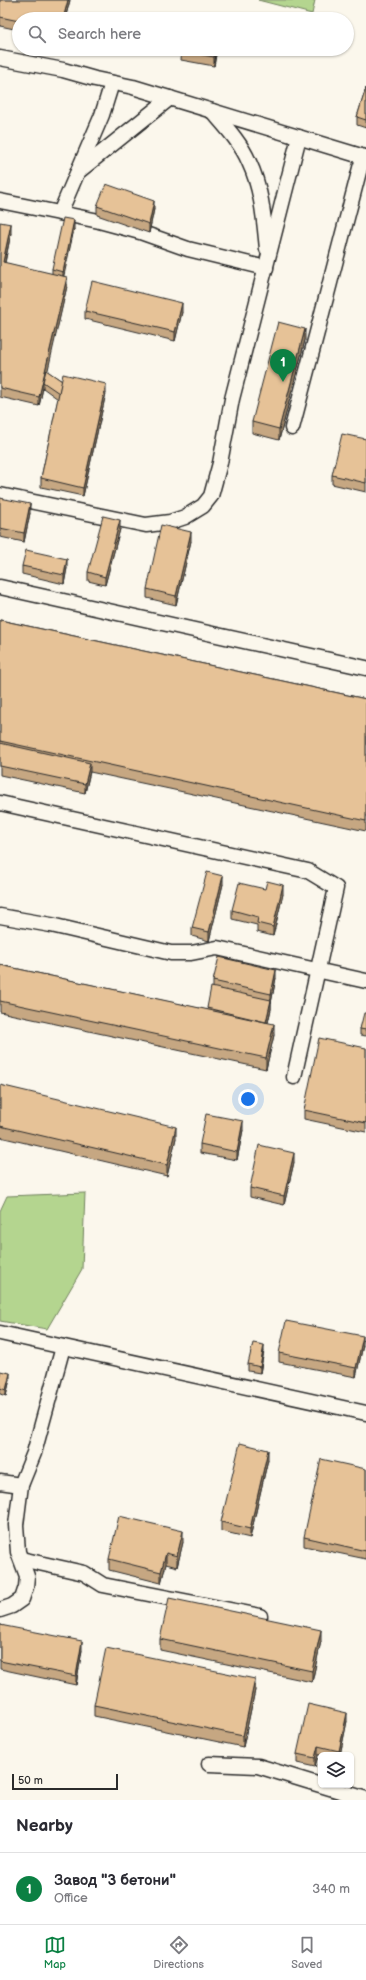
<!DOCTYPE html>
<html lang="en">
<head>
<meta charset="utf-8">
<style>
  :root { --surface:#fff; --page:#f2f2f3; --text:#2b2b33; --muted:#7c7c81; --line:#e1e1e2; --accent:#0b8043 }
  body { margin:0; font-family:"Balsamiq Sans",sans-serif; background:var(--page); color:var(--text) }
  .controls { position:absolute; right:12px; bottom:12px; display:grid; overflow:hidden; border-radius:6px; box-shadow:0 1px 3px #0004 }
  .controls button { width:36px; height:36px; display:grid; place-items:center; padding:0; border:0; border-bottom:1px solid var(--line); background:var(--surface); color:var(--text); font:20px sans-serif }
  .scale { position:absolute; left:12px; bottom:10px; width:106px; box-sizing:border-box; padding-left:4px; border:2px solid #2b2b2b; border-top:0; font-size:11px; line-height:14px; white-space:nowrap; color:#2b2b2b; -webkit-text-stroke:3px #fbf7ec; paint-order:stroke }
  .you { position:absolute; left:248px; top:1099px; width:14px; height:14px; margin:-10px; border:3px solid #fff; border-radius:50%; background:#1a73e8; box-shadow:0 0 0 6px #1a73e833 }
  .badge { display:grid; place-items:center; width:26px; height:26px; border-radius:50%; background:var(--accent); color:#fff; font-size:13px; font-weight:700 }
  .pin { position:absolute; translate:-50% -33px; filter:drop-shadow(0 1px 2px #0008) }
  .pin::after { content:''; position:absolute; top:21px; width:14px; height:12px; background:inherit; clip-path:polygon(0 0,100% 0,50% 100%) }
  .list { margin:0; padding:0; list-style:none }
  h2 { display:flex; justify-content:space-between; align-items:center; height:52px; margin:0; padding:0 16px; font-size:17px }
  h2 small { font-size:13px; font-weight:400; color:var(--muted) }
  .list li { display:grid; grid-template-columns:26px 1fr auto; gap:12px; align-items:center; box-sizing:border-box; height:72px; padding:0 16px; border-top:1px solid var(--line) }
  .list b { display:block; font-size:15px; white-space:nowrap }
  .list p { margin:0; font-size:13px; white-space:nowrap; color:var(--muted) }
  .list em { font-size:13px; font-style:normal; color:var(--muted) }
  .icon { flex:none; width:22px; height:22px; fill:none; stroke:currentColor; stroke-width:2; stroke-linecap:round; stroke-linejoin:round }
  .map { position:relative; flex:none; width:366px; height:1800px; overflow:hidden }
  .search { position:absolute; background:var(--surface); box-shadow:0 1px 3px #0004; left:12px; right:12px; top:12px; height:44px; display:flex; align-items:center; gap:10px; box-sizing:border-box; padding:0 14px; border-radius:22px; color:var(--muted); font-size:15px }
  .sheet { height:124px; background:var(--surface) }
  nav { display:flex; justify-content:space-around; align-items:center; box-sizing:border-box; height:56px; border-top:1px solid var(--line); background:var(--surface); font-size:11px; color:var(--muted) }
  nav a { display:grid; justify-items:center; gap:2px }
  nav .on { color:var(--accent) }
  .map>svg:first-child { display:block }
</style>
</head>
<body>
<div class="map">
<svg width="366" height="1800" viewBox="0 0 366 1800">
  <rect width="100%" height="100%" fill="#fbf7ec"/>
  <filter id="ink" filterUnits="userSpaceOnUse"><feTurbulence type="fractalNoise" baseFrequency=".025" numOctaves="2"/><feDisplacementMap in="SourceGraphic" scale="8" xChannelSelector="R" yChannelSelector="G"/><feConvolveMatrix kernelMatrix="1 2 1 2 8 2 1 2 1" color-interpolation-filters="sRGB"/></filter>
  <g filter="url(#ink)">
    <!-- green -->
    <g fill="#b4d58f" stroke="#70805d">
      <path d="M258,0H315L312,14Z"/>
      <path d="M85,1193L82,1269L47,1329L0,1321V1211L7,1196Z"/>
    </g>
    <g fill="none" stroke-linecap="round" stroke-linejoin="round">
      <!-- minor casing -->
      <g stroke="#2b2b2b" stroke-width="17">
        <g id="minor">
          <path d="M0,58L63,70L95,79L133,87L364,157"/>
          <path d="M212,111C225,126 241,143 249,162C262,189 264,220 267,249"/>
          <path d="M79,171L170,98"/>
          <path d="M0,201L99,221L140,232L188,249L266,268"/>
          <path d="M60,213L102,115L112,83"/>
          <path d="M292,428L360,168L364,157H366"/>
          <path d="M0,495L146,525L170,522L185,517L203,506L211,496L220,463L232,399L299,137"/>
          <path d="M0,587L366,668"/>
          <path d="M0,803L308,871L336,888L294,1077"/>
          <path d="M0,916L51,925L171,953H191L217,948L366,981"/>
          <path d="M0,1333L366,1413"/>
          <path d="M0,1482L21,1485"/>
          <path d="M21,1559L84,1573L103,1585L260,1616"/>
          <path d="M0,1610L12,1606L22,1599L26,1587L27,1576L18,1552L16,1525L21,1485L34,1453L63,1347"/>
          <path d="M209,1764L258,1766L366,1799"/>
        </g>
      </g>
      <!-- minor -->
      <use href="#minor" stroke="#fbf7ec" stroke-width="14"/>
    </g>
    <!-- wall -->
    <g fill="#c6a782" stroke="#2b2b2b">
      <path d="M0,0H70L65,19H19V30L0,26Z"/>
      <path d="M182,49H217L214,66L181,60Z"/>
      <path d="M366,88V128L357,125V117Z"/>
      <path d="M97,206L154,209L149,233L97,215Z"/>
      <path d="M0,222L11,233L5,263L52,274V269L74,229L63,276L67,286L47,371L62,381L106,393L83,496L41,487V478L58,399L43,388L39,406L0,397Z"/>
      <path d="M85,311L182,312L175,341L85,319Z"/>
      <path d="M305,340L279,440L252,433V422Z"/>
      <path d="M366,439V492L332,484V475Z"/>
      <path d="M0,498L30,513L24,542L0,537Z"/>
      <path d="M120,529L105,585L88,581V572Z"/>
      <path d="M191,541L176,605L147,598V589Z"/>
      <path d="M22,566L67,568L64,584L22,574Z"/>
      <path d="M0,620L366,699V831L90,772L85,793L0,775Z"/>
      <path d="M223,884L209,941L192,936V928Z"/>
      <path d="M283,894L273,936L257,932V925L232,919V910Z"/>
      <path d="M0,965L207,1010L213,987V981L276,978L271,1003V1009L268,1023L274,1035L266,1069L0,1012Z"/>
      <path d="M366,1013V1036L360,1035V1029Z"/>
      <path d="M366,1048V1132L304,1119V1110Z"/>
      <path d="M0,1085L176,1138L167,1176L0,1137Z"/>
      <path d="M243,1130L237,1160L200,1153V1144Z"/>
      <path d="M294,1162L284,1205L250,1197V1188Z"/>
      <path d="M363,1345L356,1377L279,1362V1353Z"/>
      <path d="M264,1351L260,1373L248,1371V1364Z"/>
      <path d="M0,1371L10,1379L6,1396L0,1394Z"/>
      <path d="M268,1459L250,1538L221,1531V1522Z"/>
      <path d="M366,1469V1559L304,1546V1537Z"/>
      <path d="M183,1542L177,1567L166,1564L161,1583L109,1570V1559Z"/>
      <path d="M0,1625L82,1650L76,1685L0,1669Z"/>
      <path d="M160,1639L321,1641L312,1682L160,1650Z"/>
      <path d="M255,1690L243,1747L94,1716V1705Z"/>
      <path d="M347,1721L340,1755H318L315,1767L297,1763V1754Z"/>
    </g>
    <!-- shaded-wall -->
    <g fill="#a1886a" stroke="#2b2b2b">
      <path d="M68,0H70L65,19H63Z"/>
      <path d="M215,49H217L214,66V57Z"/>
      <path d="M154,201V209L149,233V224Z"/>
      <path d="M74,220V229L63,280V272Z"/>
      <path d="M11,224V233L3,271V262Z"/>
      <path d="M67,277V286L45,383L43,382V388L39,406V397Z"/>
      <path d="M182,303V312L175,341V332Z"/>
      <path d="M305,329V340L279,440V429Z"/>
      <path d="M106,384V393L83,496V488Z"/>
      <path d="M30,504V513L24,542V533Z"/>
      <path d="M120,520V529L105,585V577Z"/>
      <path d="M191,532V541L176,605V596Z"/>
      <path d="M67,559V568L64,584V575Z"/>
      <path d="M90,763V771L85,793V784Z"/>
      <path d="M223,876V884L209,941V932Z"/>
      <path d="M283,885V894L273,936V927Z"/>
      <path d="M276,970V978L271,1003V994Z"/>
      <path d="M271,1000V1009L266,1030V1022Z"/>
      <path d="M274,1024V1035L266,1069V1058Z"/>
      <path d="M243,1121V1130L237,1160V1152Z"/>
      <path d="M176,1127V1138L167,1176V1165Z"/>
      <path d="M294,1153V1162L284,1205V1196Z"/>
      <path d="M363,1336V1345L356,1377V1368Z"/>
      <path d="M264,1345V1351L260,1373V1367Z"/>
      <path d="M10,1373V1379L6,1396V1390Z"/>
      <path d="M268,1450V1459L250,1538V1529Z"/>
      <path d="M183,1531V1542L177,1567V1556Z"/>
      <path d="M166,1553V1564L161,1583V1572Z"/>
      <path d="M321,1630V1641L312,1682V1671Z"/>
      <path d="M82,1641V1650L76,1685V1676Z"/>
      <path d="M255,1679V1690L243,1747V1736Z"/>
      <path d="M347,1713V1721L340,1755H339V1751Z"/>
      <path d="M318,1746V1755L315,1767V1758Z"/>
    </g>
    <!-- building -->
    <g fill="#e6c297" stroke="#2b2b2b">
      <path d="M0,0H68L63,19H19V21L0,17Z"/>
      <path d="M189,11L221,17V19H187Z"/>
      <path d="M182,49H215L214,57L181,51Z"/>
      <path d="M366,88V120L357,117Z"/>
      <path d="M106,184L154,201L149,224L97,206Z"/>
      <path d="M63,218L74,220L63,272L52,269Z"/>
      <path d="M0,222L11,224L3,262L67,277L39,397L0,388Z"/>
      <path d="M92,281L182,303L175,332L85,311Z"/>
      <path d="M278,322L305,329L279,429L252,422Z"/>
      <path d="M46,370L62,381L59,393L43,382Z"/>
      <path d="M63,374L106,384L83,488L41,478Z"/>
      <path d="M342,434L366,439V483L332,475Z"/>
      <path d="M0,498L30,504L24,533L0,528Z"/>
      <path d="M103,516L120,520L105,577L88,572Z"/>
      <path d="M161,525L191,532L176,596L147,589Z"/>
      <path d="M26,550L67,559L64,575L22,566Z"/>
      <path d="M0,620L366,699V821L0,741Z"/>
      <path d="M0,743L90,763L85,784L0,766Z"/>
      <path d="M207,872L223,876L209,932L192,928Z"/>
      <path d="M267,881L283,885L273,927L257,923L258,917L232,910L239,883L265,889Z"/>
      <path d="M219,957L276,970L271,994L213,981Z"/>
      <path d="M0,965L274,1024L266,1058L0,1001Z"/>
      <path d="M211,987L271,1000L266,1022L207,1008Z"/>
      <path d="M364,1013H366V1030L360,1029Z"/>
      <path d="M319,1038L366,1048V1123L304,1110Z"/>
      <path d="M0,1085L176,1127L167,1165L0,1126Z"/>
      <path d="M206,1114L243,1121L237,1152L200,1144Z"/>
      <path d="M259,1145L294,1153L284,1196L250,1188Z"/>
      <path d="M286,1321L363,1336L356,1368L279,1353Z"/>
      <path d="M253,1343L264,1345L260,1367L248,1364Z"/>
      <path d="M0,1371L10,1373L6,1390L0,1388Z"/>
      <path d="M240,1443L268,1450L250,1529L221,1522Z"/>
      <path d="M321,1459L366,1469V1551L304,1537Z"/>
      <path d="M119,1516L183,1531L177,1556L166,1553L161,1572L109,1559Z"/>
      <path d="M169,1598L321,1630L312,1671L160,1639Z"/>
      <path d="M0,1625L82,1641L76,1676L0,1661Z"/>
      <path d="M106,1648L255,1679L243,1736L94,1705Z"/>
      <path d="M308,1704L347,1713L339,1751L318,1746L315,1758L297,1754Z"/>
    </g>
  </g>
</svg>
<div class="controls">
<button><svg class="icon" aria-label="layers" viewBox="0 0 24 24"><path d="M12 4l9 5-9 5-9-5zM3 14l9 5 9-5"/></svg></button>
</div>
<div class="scale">50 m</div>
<div class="you"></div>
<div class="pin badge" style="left:283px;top:382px">1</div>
<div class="search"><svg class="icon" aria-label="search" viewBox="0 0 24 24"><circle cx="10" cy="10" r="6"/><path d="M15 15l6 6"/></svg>Search here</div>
</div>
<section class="sheet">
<h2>Nearby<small></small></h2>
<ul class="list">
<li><span class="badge">1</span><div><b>Завод &quot;3 бетони&quot;</b><p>Office</p></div><em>340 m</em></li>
</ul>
</section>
<nav>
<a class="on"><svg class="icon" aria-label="map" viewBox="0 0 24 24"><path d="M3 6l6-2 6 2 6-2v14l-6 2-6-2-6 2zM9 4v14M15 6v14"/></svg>Map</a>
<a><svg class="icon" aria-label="directions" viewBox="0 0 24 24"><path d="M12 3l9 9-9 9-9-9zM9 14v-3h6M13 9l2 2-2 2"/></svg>Directions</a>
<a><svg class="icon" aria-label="saved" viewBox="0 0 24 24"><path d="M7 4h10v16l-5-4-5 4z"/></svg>Saved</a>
</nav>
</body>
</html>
